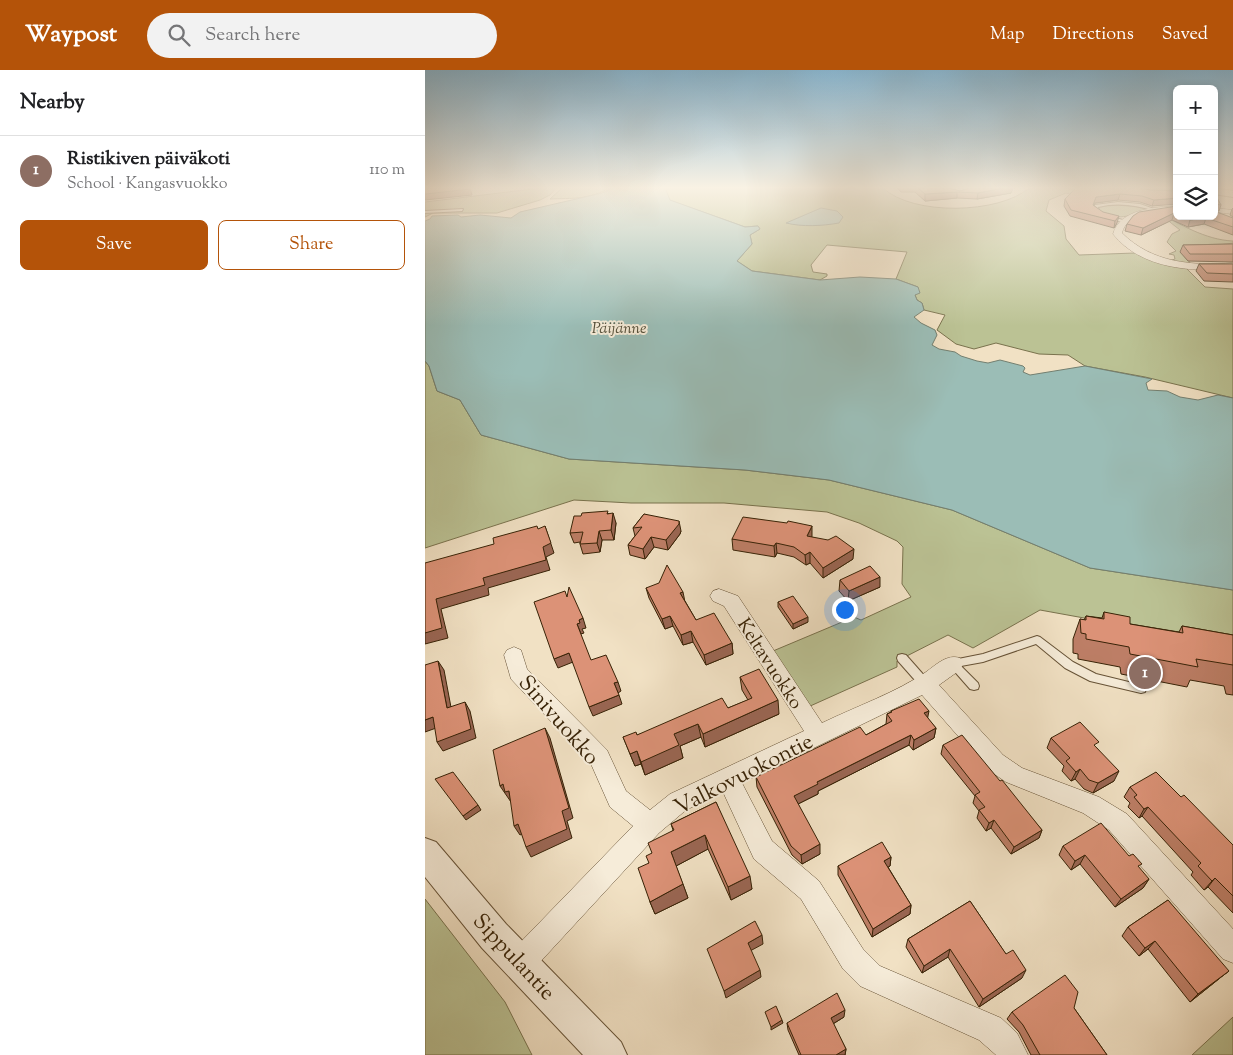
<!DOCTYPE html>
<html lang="en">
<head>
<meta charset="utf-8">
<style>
  :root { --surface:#fff; --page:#f2f2f2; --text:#202124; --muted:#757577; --line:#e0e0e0; --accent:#b45309 }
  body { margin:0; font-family:"Sorts Mill Goudy",serif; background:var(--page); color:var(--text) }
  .controls { position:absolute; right:15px; top:15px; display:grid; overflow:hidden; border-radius:8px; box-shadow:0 2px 8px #0003 }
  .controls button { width:45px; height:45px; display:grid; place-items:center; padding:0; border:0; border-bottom:1px solid var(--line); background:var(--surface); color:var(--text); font:25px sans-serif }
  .you { position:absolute; left:419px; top:539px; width:18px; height:18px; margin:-12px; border:4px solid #fff; border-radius:50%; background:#1a73e8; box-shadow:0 0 0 8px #1a73e833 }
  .badge { display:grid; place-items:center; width:32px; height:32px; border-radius:50%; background:var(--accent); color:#fff; font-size:16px; font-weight:700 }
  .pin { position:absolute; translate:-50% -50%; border:2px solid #fff; box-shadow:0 1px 5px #0006 }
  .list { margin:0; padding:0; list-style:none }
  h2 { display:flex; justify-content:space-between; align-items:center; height:65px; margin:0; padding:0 20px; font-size:21px }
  h2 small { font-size:16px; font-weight:400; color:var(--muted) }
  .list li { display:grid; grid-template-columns:32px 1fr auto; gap:15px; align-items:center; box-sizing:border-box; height:70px; padding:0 20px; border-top:1px solid var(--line) }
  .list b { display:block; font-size:19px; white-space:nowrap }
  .list p { margin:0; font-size:16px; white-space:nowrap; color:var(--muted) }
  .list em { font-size:16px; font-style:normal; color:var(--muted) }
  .actions { display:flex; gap:10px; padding:15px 20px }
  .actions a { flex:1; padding:11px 0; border:1px solid var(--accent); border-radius:8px; text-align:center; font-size:18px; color:var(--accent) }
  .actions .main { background:var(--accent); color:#fff }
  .icon { flex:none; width:28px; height:28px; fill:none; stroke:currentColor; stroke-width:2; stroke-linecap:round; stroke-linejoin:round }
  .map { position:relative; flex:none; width:808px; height:985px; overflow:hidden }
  header { display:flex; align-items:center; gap:30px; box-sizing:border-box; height:70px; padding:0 25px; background:var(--accent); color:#fff }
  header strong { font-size:24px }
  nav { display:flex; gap:28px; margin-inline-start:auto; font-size:18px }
  .search { width:350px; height:45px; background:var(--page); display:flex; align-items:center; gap:12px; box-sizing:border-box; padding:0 18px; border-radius:28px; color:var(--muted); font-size:19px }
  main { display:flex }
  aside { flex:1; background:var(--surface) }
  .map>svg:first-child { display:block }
</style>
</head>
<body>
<header>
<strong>Waypost</strong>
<div class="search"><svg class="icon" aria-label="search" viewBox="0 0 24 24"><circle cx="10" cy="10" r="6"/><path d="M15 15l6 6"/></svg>Search here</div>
<nav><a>Map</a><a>Directions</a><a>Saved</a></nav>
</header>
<main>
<aside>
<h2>Nearby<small></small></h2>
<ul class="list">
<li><span class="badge" style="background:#8d6e63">1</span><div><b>Ristikiven päiväkoti</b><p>School · Kangasvuokko</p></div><em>110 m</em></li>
</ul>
<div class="actions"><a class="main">Save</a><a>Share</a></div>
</aside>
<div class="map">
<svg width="808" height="985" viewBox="0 0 808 985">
  <rect width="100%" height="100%" fill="#f1e1c4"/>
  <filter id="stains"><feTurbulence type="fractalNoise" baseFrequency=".004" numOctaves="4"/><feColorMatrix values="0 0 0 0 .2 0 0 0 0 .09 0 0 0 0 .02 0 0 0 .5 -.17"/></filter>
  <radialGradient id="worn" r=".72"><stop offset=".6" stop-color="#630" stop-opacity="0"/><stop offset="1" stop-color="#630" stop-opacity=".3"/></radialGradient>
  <!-- green -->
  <g fill="#bbc294" stroke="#79724d">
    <path d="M116,118H131L125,125L115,130L72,143H8L0,147V132Z"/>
    <path d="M137,118H184C164,130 147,128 125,129Z"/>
    <path d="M246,118H458C488,146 574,144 604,118H738L752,120V125L656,124L678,132L676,133L641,123L624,130L621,141L639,156L641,169L654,185L710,183L760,197L780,217L808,219V328L720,307L660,296L643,285L614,284L571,273L549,279L531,274L512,260L520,245L499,240L497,233L492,230L490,225L493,217L471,209L482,182L402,175L386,195L388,202L402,204V206L395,210L327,201L312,191L327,174L325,165L335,159L333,156L320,157L244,130L240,119Z"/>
    <path d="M696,133L722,138L724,139C702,146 695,152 674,140L675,136Z"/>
    <path d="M731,141C754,154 781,170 808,171V173L758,180L765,193L744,191L750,189L749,185L744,184L751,181L742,172L747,164L755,160Z"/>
    <path d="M0,291L4,296L12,321L35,330L56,365L144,389L320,400L404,410L527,440L665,498L808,520V575L615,540L548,578L523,565L472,591V597L383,637L348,581L429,547L436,550L486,527L477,514L478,477L472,471L434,453L402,442L299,433H206L149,430L0,478Z"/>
    <path d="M0,829L80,932L107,985H0Z"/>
    <path d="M808,947V985H767Z"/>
  </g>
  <!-- water -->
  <g fill="#9bbdb6" stroke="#737f70">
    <path d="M187,118H246L241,120L245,130L320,157L333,156L335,159L325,165L327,174L312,191L327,201L395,210L435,207L471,209L493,217L495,223L490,225L492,230L497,233L499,240L489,247L496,253L510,260L512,265L507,275L514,279L530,282L536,286L552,291L563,293L575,290L598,296L600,298L598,302L605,305L660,296L727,309L721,313L723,320L742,321L755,327L773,330L793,325L808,328V520L665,498L527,440L404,410L320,400L144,389L56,365L35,330L12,321L4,296L0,291V151L5,149L7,146L33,145L36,147L55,145L86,148L95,142L177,123Z"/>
    <path d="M396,138L412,141L418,147L414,153C397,156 377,157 361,153Z"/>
  </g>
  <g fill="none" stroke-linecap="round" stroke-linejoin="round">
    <!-- service casing -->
    <g stroke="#665236" stroke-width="2">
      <g id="service">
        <path d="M693,132L715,134L732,140L730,141C711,135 693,132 673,137L672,141L679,145L698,150L697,152L677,147L668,141L670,135Z"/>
        <path d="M38,139L37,141L0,143V141Z"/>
        <path d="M612,566L615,567L648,592L671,604L716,615L720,616L721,619L720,622L716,623L665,611L640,598L611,574L558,592L536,596L553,613L554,616L553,619L549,620L545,619L523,594L524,591L528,590L558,584Z"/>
        <path d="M477,584L481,585L504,611L505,614L504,617L500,618L496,617L473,591L472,588L473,585Z"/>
      </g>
    </g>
    <!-- minor casing -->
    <g stroke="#665236" stroke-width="1">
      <g id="minor">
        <path d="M752,136V140C734,142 702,142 697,163C727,193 767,196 808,193V199C766,202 716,199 688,164C695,139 730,137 752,136Z"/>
        <path d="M789,138L808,140V144L789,142Z"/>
        <path d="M294,519L313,526L397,653C430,637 472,622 501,602C512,594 522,584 535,588L538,594L535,600L514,615L578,685L597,698L674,727L702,744L808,859V893L798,889L684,760L658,743L581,712L562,699L497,625L317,713L347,771L394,811L438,879L455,896L576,948L592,963L603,985H571L554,970L435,916L418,899L376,829L329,789L298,722L261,740L234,763L105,903L95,907L85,903L81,893L85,883L208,756L185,737L166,694L86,609L79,585L82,580L89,577L96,580L102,599L182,680L201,721L225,740L245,724L379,661L299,536L288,531L285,526L288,521Z"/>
      </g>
    </g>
    <!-- tertiary casing -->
    <g stroke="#665236" stroke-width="2">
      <g id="tertiary">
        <path d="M789,118L808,121V127L789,124Z"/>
        <path d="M0,768L11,772L81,854L196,972L202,985H158L57,878L0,807Z"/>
      </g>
    </g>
    <!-- service -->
    <use href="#service" fill="#f6ecd9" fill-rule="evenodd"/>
    <!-- minor -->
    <use href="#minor" fill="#f6ecd9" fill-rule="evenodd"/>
    <!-- tertiary -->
    <use href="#tertiary" fill="#f6ecd9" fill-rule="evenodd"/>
  </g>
  <!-- wall -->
  <g fill="#bd7e66" stroke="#372206">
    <path d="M472,118H523L535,121L586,123L552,129L532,128L500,131L490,122H476Z"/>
    <path d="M727,120L752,121L727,136L715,132L693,130L670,133L669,136L692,153L689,158L645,146L639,136L640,129Z"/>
    <path d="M789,123L796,135L794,141H789Z"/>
    <path d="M752,136V146H789L808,148V165L779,154L763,157L747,150L716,165L700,161L702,154Z"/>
    <path d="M808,138V147L805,145L807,139Z"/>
    <path d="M808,174V192L763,191L755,182L758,175Z"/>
    <path d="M774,194H808V212L779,211L771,201Z"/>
    <path d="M183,443L191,453L189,470H177L175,482L158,484L155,474V472L149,473L145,463Z"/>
    <path d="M219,444L256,461L255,464L243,480L229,477L220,489L205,485L203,475L210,466L208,458Z"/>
    <path d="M387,467L428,489L398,508L385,493L381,495L369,487L352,483L350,487L308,480L307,469Z"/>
    <path d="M415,510L455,517L423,531L414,521Z"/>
    <path d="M221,518L260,531L271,550L307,573L308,584L281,595L268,572L258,575L248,556L240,559L224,528Z"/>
    <path d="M353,532L383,552L368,559L353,537Z"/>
    <path d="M679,542L705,554L754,562L757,556L808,565V625L801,624L799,616L765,610L762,617L696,604L695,597L653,589V584L648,583V569L655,549L659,550L661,546L677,548Z"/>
    <path d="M315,607L354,644L280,677L276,667L255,676L258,688L220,705L216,694L210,696L198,667L212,665L303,638L323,630L317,620Z"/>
    <path d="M466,641L502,648L511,658L509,668L488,680L484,675L393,721V724L373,734L395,784L377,794L367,785L332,717L331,707L441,665L461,654L462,644L466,642Z"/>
    <path d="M626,668L672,678L689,711L668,723L659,719L650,709L646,711L637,701L639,696L622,678Z"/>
    <path d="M518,675L575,711L617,760L614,768L586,784L566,758L561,761L552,748L554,741L548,733L550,726L516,684Z"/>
    <path d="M705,717L756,727L808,775V843L783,817L779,820L766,805L768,802L717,746L714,748L703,737L705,733L699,727Z"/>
    <path d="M291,732L327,819L306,830L283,779L251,796L263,828L230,844L225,832L224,793L227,783L248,760L246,754Z"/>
    <path d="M638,776L724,809L718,818L690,837L655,794L646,800L634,785Z"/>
    <path d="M466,787L465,796L463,797L486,835L485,844L447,867L413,805V796Z"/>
    <path d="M743,830L795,908L765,932L723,879L714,886L697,866L703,857Z"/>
    <path d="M545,831L597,908L554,937L523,887L497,903L481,877L483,869Z"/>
    <path d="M649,938L682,985H606L594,962L582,949L587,942Z"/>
    <path d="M419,947L408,954L421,979L420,985H374L363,960L362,953Z"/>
  </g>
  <!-- shaded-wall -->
  <g fill="#9a6653" stroke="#372206">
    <path d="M45,118L47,125L0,130V124Z"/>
    <path d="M578,118H588L586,123L552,129L553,123Z"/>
    <path d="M532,122V128L500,131V124Z"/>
    <path d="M695,124L693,130L670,133L666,142L668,135L671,127Z"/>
    <path d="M752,128V134L727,136L729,130Z"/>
    <path d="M749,143L747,150L716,165L718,158Z"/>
    <path d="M694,146L692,153L689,158L690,151Z"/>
    <path d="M781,148L779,154L763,157L765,150Z"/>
    <path d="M188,443L191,453L189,470L186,460Z"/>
    <path d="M254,451L256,461L255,464L243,480L241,470Z"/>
    <path d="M120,456L129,483L121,487L125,500L63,518L64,525L16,539L23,568L0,574V563L11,529L58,508L118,477Z"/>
    <path d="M387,456V466L382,476V466Z"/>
    <path d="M174,461L177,470L175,482L172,473Z"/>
    <path d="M226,467L229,477L220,489L218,479Z"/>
    <path d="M351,473L352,483L350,487L349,476Z"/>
    <path d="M429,479L428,489L398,508V498Z"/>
    <path d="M385,482V493L381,495L380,485Z"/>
    <path d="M455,507V517L423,531L424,521Z"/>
    <path d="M258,522L260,532L255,523Z"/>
    <path d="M245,546L248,556L240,559L237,549Z"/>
    <path d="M383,547V552L368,559V554Z"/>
    <path d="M158,548L161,558L157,559L159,563L156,564L152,554L154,550Z"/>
    <path d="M266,561L268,572L258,575L256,565Z"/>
    <path d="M307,573L308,584L281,595L279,585Z"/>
    <path d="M144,583L148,592L133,598L129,589Z"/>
    <path d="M13,591L19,600L28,648L22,638Z"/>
    <path d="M193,612L196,621L193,623L189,613Z"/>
    <path d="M194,625L197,634L168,646L164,637Z"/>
    <path d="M353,630L354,644L280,677L278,664Z"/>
    <path d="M40,632L45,641L51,668L18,681L12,672Z"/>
    <path d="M504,641L502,651L499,643Z"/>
    <path d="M8,647L14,657L0,662V650Z"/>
    <path d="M273,654L276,667L255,676L258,688L220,705L216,692L249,664Z"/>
    <path d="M120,658L125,668L148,748L142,751L147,768L106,787L101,777L137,741Z"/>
    <path d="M511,658L509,668L488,680L489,670Z"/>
    <path d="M486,665L484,675L393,721V724L369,736V726L392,712Z"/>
    <path d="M212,681L216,694L210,696L205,684Z"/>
    <path d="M655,699L650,709L646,711L651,702Z"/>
    <path d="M694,701L689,711L668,723L673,713Z"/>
    <path d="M78,714L84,721L86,732L75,716Z"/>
    <path d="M53,735L56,740L41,750L38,746Z"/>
    <path d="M723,737L717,746L714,748L719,739Z"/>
    <path d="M569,750L566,758L561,761L564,753Z"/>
    <path d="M93,754L99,763L95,765L89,756Z"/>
    <path d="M617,760L614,768L586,784L589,777Z"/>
    <path d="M280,765L283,779L251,796L246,782Z"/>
    <path d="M395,774V784L377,794L376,785Z"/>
    <path d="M660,785L655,794L646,800L650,791Z"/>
    <path d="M466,787L465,796L458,800L459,791Z"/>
    <path d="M325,806L327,819L306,830L303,817Z"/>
    <path d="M790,808L783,817L779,820L787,811Z"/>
    <path d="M724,809L718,818L690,837L696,829Z"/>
    <path d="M258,814L263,828L230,844L225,832Z"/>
    <path d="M486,835L485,844L447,867L448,859Z"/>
    <path d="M337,865L338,874L325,881L323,873Z"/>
    <path d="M730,871L723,879L714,886L720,878Z"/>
    <path d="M525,879L523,887L497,903L499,896Z"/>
    <path d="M335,900L336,907L301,928L299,921Z"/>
    <path d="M601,900L597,908L554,937L558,929Z"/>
    <path d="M804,901L795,908L765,932L773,924Z"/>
    <path d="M420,940L419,947L406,955V948Z"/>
    <path d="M357,950L358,953L346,960V957Z"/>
    <path d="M421,979L420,985H411Z"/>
  </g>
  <!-- building -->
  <g fill="#dc9277" stroke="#372206">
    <path d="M0,118H45V119L0,124Z"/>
    <path d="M493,118H523L535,121L545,118H578L553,123L532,122L500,124Z"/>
    <path d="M651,118H709L727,120L752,121V128L729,130L717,126L695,124L671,127L668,135L678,142L694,146L690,151L646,140L640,129Z"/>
    <path d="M789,123L796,135L790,134L789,136Z"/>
    <path d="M752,136V144L749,143L718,158L702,154L708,146L714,142Z"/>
    <path d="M789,141L808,148V157L781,148L765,150L756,146H789Z"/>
    <path d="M808,174V184H765L758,175Z"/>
    <path d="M774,194H808V204L782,203Z"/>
    <path d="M183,441L182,444L188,443L186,460L174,461L172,473L155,474L158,462L145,463L149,446H156L157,443Z"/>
    <path d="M219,444L254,451V454L241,470L226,467L218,479L203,475L217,457L208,458Z"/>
    <path d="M318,447L362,453L363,451L387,456L382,466L403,470L411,466L429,479L398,498L385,482L380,485L369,477L351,473L349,476L307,469Z"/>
    <path d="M112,456L113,459L120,456L126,473L118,477L121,490L58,508L60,515L11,529L17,558L0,563V493L69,474L68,468Z"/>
    <path d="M242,495L258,522L255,523L271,550L289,543L307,573L279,585L266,561L256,565L245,546L237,549L221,518L234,513Z"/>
    <path d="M445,496L455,507L424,521L415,510Z"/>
    <path d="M144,517L158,548L154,550L155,553L152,554L166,590L181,585L193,612L189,613L194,625L164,637L144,583L129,589L109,532L140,521L142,527Z"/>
    <path d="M368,526L383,547L368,554L353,532Z"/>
    <path d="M679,542L705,547V554L758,563L757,556L808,565V595L771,589L773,597L705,584L704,577L661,569V564L656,563L655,549L661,550V546L679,549Z"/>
    <path d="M13,591L22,638L40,632L46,659L12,672L8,647L0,650V595Z"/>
    <path d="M334,599L353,630L278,664L273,654L249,664L254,675L216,692L212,681L205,684L198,667L211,662L212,665L297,628L303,638L327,628L315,607Z"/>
    <path d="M494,629L504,641L499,643L511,658L489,670L486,665L392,712L393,714L369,726L395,774L376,785L366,776L331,707L435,657L441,665L467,651L462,644L467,642L466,641Z"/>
    <path d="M655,652L674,672L669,675L694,701L673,713L664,710L655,699L651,702L641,691L645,688L626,668Z"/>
    <path d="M120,658L144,738L137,741L142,759L101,777L93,754L89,756L84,721L80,722L78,714L75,716L68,680Z"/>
    <path d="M537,665L575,711L577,710L617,760L589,777L569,750L564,753L554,740L560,737L550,725L555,722L518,675Z"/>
    <path d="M28,702L53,735L38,746L10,709Z"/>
    <path d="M731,702L756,727L759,725L808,775V826L790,808L787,811L773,796L776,793L723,737L719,739L709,727L712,725L705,717Z"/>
    <path d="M291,732L325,806L303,817L280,765L246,782L258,814L225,832L213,798L224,793L221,786L227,783L223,773L249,760L246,754Z"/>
    <path d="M676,753L704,786L708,784L717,794L713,796L724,809L696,829L660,785L650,791L638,776Z"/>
    <path d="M457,772L466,787L459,791L486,835L448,859L413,796Z"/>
    <path d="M743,830L804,901L773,924L730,871L720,878L703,857Z"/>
    <path d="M545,831L581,884L588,880L601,900L558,929L525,879L499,896L483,869Z"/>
    <path d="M330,851L337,865L323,873L335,900L299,921L282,879Z"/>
    <path d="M640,905L653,922L649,938L682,985H615L598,955L587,942Z"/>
    <path d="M412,923L420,940L406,948L421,979L411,985H376L362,953Z"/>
    <path d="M351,936L357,950L346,957L340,942Z"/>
  </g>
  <!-- sky -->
  <linearGradient id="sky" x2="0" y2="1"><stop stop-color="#89b8d4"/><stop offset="0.46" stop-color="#f9f2e4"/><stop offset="1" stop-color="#f9f2e4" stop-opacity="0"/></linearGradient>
  <rect width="808" height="256" fill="url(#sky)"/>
  <g text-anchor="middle" stroke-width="4" stroke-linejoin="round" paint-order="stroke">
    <!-- far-water labels -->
    <g font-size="16" font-style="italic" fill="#55503b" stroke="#f6ecd9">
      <text x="194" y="263">Päijänne</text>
    </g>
    <!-- street labels -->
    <g font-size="19" fill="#372206" stroke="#f6ecd9">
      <text transform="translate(346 593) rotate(57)" y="7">Keltavuokko</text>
    </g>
    <!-- near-street labels -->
    <g font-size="22" fill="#372206" stroke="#f6ecd9">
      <text transform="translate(135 649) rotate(49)" y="8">Sinivuokko</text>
      <text transform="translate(318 703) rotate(-27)" y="8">Valkovuokontie</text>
      <text transform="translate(90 886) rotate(47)" y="8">Sippulantie</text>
    </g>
  </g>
  <rect width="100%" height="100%" filter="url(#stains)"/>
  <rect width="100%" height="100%" fill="url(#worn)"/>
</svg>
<div class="controls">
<button>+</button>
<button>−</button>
<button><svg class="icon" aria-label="layers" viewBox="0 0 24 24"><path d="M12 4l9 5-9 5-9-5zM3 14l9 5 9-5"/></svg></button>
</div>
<div class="you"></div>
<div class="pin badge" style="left:720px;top:603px;background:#8d6e63">1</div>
</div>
</main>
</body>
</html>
